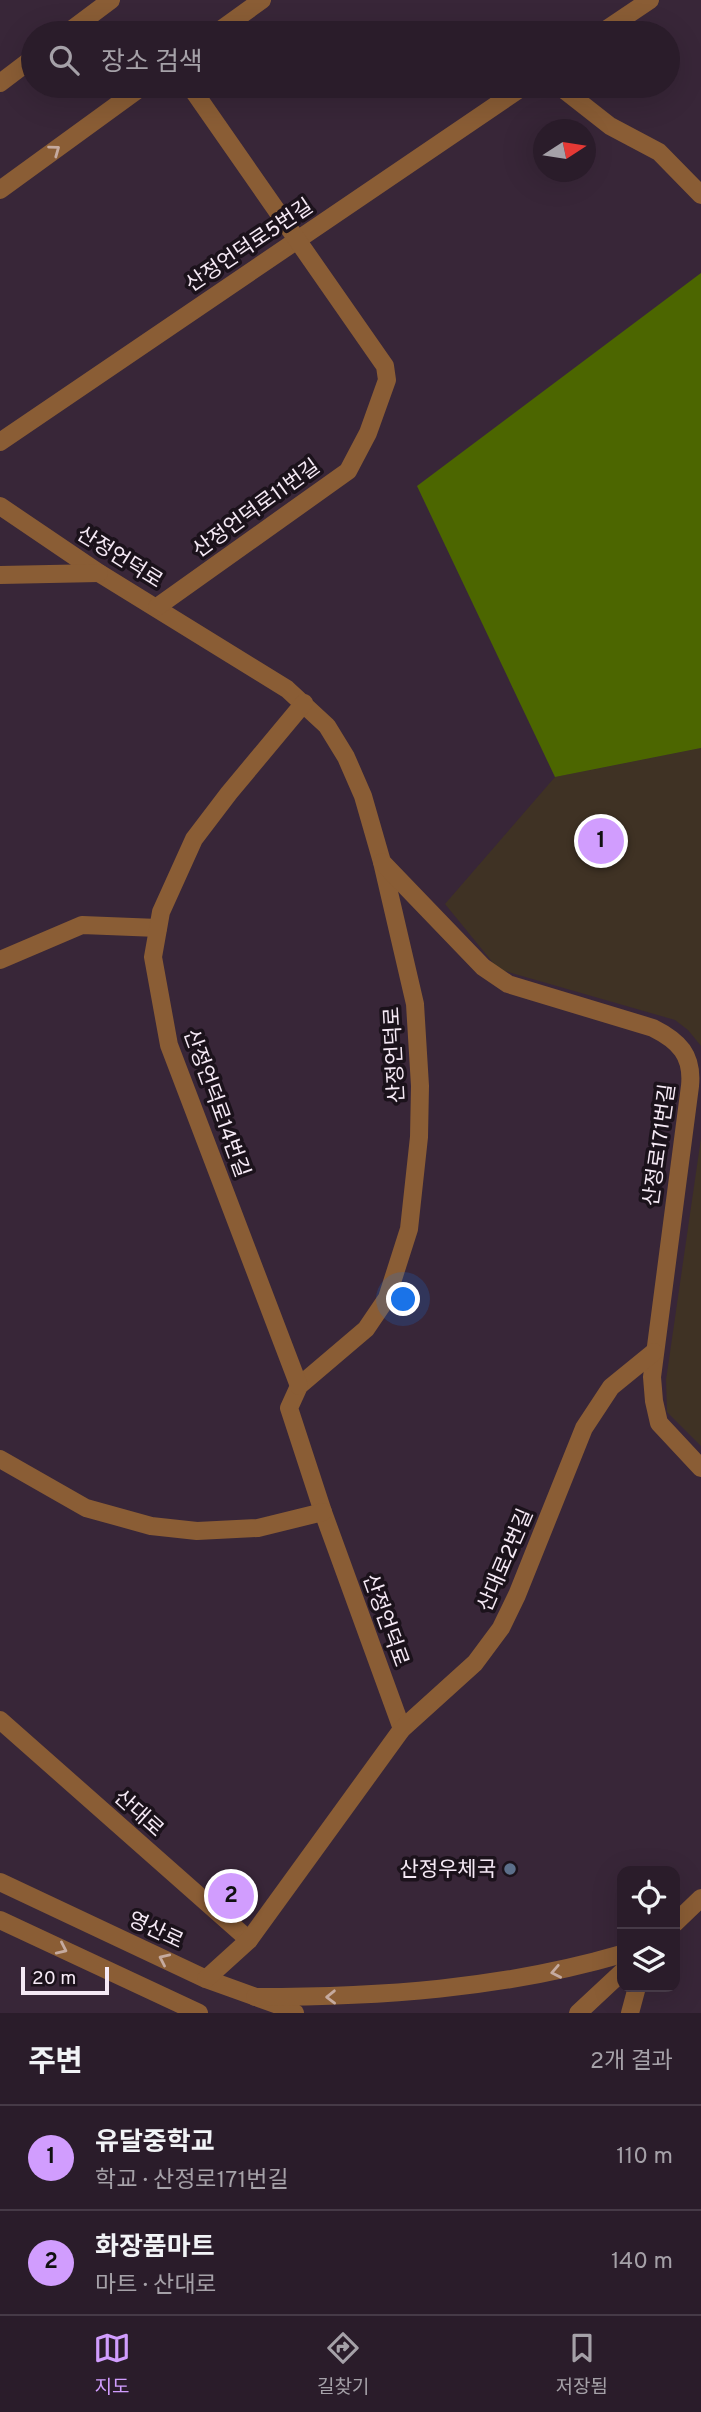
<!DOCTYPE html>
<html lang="ko">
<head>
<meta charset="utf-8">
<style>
  :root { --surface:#2a1c2a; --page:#322532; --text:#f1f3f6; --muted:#a5a1a8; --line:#463a47; --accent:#d19dfe }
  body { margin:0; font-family:Overpass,"Noto Sans KR",sans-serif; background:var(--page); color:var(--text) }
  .controls { position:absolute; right:21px; bottom:21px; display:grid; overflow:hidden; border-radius:14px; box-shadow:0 7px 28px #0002 }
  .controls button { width:63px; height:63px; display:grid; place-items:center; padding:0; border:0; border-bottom:2px solid var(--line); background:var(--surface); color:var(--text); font:35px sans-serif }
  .compass { position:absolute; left:533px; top:119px; width:63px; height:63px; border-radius:50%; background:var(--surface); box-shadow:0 7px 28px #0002; rotate:78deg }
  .scale { position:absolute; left:21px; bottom:18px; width:88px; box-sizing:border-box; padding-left:7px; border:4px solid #f5e9f5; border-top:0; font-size:19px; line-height:24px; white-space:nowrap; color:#f5e9f5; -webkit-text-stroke:5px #1b121b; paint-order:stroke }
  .you { position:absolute; left:404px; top:1300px; width:24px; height:24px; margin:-18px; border:5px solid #fff; border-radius:50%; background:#1a73e8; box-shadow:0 0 0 10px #1a73e833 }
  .badge { display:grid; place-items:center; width:46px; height:46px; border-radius:50%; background:var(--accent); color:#111; font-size:23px; font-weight:700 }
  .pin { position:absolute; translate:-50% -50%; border:4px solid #fff; box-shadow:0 2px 7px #0006 }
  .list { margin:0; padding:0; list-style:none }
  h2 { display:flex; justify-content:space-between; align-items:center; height:91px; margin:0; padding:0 28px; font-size:30px }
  h2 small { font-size:23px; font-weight:400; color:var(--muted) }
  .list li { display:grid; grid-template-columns:46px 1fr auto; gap:21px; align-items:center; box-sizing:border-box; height:105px; padding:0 28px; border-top:2px solid var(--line) }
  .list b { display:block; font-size:26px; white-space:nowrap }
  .list p { margin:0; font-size:23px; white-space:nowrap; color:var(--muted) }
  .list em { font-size:23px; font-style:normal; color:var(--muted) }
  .icon { flex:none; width:38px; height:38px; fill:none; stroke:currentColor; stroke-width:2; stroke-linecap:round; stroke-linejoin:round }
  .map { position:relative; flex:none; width:701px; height:2013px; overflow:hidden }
  .search { position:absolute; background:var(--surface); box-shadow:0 7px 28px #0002; left:21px; right:21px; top:21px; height:77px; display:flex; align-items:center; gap:18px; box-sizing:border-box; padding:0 24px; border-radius:38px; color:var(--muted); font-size:26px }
  .sheet { height:301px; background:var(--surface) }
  nav { display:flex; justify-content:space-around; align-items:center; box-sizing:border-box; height:98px; border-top:2px solid var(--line); background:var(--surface); font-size:19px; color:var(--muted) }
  nav a { display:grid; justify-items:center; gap:4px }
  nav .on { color:var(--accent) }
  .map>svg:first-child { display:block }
</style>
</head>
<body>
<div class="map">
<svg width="701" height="2013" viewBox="0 0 701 2013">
  <rect width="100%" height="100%" fill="#382638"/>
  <!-- education -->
  <g fill="#3f3224">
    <path d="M701,748V1046L688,1030L675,1020L498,969L445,904L555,777Z"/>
    <path d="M701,1138V1446L667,1412L666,1380Z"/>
  </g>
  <!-- forest -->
  <path fill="#4c6600" d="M701,273V748L555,777L417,486Z"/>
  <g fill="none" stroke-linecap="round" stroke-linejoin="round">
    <!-- minor -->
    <g stroke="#8a5d35" stroke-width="18">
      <path d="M67,33L111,0"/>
      <path d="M216,33L262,0"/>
      <path d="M601,33L650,0"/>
      <path d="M0,83L33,58"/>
      <path d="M559,86L610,126L659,152L701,195"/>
      <path d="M0,190L143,86"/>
      <path d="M0,442L524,86"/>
      <path d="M0,506L99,573L287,689L327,726L346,757L363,796L382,862L415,1004L420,1086L419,1137L409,1229L387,1298L366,1329L299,1386L289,1408L323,1512L402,1729"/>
      <path d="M0,575L99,573"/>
      <path d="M157,607L348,471L368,433L387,380L385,366L190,86"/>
      <path d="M382,862L483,967L508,984L653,1028C679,1041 693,1055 690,1086L652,1377L654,1401L659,1423L701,1468"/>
      <path d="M0,960L82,925L158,928"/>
      <path d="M299,1386L169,1045L153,957L161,912L194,839L229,793L304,703"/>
      <path d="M0,1459L86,1508L151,1526L197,1531L258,1528L323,1512"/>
      <path d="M0,1720L249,1940"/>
      <path d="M0,1882L206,1979L278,2005L295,2013"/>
      <path d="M0,1920L199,2013"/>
      <path d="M675,1923L701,1898"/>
      <path d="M206,1979L249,1940L402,1729L475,1663L501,1628L517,1595L584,1428L611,1387L654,1352"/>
      <path d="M255,1997C379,1997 502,1989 622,1954"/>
      <path d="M578,2013L622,1972"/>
      <path d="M630,2013L637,1987"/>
    </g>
  </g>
  <!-- one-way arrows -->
  <defs><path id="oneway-chevron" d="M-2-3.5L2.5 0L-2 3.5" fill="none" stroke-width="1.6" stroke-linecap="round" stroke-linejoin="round" transform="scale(1.75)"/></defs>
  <g stroke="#c5aa9f">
    <use href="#oneway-chevron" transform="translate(55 150) rotate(-36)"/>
    <use href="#oneway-chevron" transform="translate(62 1949) rotate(25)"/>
    <use href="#oneway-chevron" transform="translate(164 1959) rotate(-155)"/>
    <use href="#oneway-chevron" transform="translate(556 1972) rotate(169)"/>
    <use href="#oneway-chevron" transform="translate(331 1997) rotate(179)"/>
  </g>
  <!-- markers -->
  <circle fill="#5c6f8a" stroke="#1b121b" stroke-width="2.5" cx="510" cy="1869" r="7"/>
  <g text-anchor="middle" stroke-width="7" stroke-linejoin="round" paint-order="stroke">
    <!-- street labels -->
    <g font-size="21" fill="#f5e9f5" stroke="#1b121b">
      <text transform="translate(249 245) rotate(-34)" y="7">산정언덕로5번길</text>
      <text transform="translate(256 508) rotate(-36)" y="7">산정언덕로11번길</text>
      <text transform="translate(120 557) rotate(32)" y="7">산정언덕로</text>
      <text transform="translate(394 1055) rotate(-93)" y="7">산정언덕로</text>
      <text transform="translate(217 1103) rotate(70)" y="7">산정언덕로14번길</text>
      <text transform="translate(659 1145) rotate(-82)" y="7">산정로171번길</text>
      <text transform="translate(505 1560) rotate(-67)" y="7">산대로2번길</text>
      <text transform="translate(386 1620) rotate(70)" y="7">산정언덕로</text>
      <text transform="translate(139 1813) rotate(42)" y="7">산대로</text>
      <text transform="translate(156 1930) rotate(25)" y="7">영산로</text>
    </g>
    <!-- poi labels -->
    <g font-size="21" fill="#f5e9f5" stroke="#1b121b" text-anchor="end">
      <text x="496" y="1876">산정우체국</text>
    </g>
  </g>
</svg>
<div class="controls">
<button><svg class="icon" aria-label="locate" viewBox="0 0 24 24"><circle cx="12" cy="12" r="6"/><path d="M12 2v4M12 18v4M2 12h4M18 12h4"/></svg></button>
<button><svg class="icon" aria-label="layers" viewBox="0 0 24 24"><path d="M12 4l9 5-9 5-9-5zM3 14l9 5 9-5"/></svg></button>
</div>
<svg class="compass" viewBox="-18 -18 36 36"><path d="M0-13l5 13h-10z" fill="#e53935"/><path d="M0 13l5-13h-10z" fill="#a5a1a8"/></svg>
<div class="scale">20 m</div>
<div class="you"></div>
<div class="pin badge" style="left:601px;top:841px">1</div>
<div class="pin badge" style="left:231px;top:1896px">2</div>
<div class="search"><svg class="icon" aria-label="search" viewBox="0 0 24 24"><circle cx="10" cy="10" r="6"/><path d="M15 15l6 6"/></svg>장소 검색</div>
</div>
<section class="sheet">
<h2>주변<small>2개 결과</small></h2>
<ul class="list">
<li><span class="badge">1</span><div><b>유달중학교</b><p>학교 · 산정로171번길</p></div><em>110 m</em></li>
<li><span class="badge">2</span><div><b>화장품마트</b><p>마트 · 산대로</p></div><em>140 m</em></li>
</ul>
</section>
<nav>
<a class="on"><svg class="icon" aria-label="map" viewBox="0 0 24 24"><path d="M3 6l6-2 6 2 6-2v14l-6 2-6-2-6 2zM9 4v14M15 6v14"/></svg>지도</a>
<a><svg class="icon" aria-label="directions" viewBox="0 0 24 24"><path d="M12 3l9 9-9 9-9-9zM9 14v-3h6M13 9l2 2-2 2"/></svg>길찾기</a>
<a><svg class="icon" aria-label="saved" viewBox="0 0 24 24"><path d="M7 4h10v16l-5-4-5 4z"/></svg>저장됨</a>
</nav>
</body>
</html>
